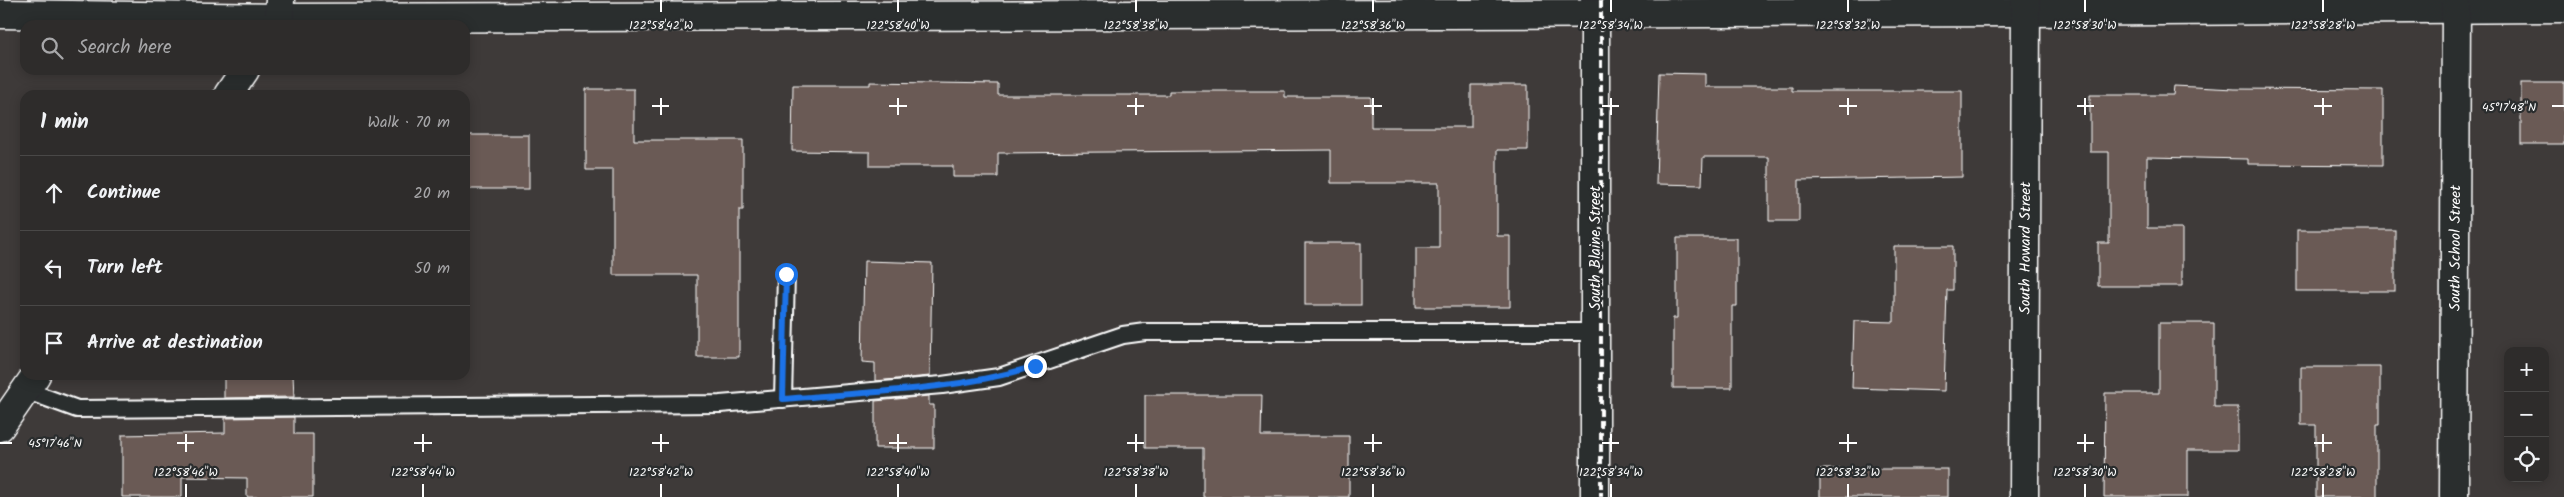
<!DOCTYPE html>
<html lang="en">
<head>
<meta charset="utf-8">
<style>
  :root { --surface:#2e2c2b; --page:#363433; --text:#f1f3f6; --muted:#a7a7a9; --line:#494847 }
  body { margin:0; font-family:Kalam,sans-serif; background:var(--page); color:var(--text) }
  .controls { position:absolute; right:15px; bottom:15px; display:grid; overflow:hidden; border-radius:10px; box-shadow:0 2px 12px #0003 }
  .controls button { width:45px; height:45px; display:grid; place-items:center; padding:0; border:0; border-bottom:1px solid var(--line); background:var(--surface); color:var(--text); font:25px sans-serif }
  .stop { position:absolute; width:15px; height:15px; margin:-11px; border:4px solid #1a73e8; border-radius:50%; background:#fff }
  .stop.end { background:#1a73e8; border-color:#fff; box-shadow:0 1px 5px #0008 }
  .list { margin:0; padding:0; list-style:none }
  h2 { display:flex; justify-content:space-between; align-items:center; height:65px; margin:0; padding:0 20px; font-size:21px }
  h2 small { font-size:16px; font-weight:400; color:var(--muted) }
  .list li { display:grid; grid-template-columns:32px 1fr auto; gap:15px; align-items:center; box-sizing:border-box; height:75px; padding:0 20px; border-top:1px solid var(--line) }
  .list b { display:block; font-size:19px; white-space:nowrap }
  .list em { font-size:16px; font-style:normal; color:var(--muted) }
  .icon { flex:none; width:28px; height:28px; fill:none; stroke:currentColor; stroke-width:2; stroke-linecap:round; stroke-linejoin:round }
  .map { position:relative; flex:none; width:2564px; height:497px; overflow:hidden }
  .search { position:absolute; background:var(--surface); box-shadow:0 2px 12px #0003; left:20px; top:20px; width:450px; height:55px; display:flex; align-items:center; gap:12px; box-sizing:border-box; padding:0 18px; border-radius:15px; color:var(--muted); font-size:19px }
  .panel { position:absolute; background:var(--surface); box-shadow:0 2px 12px #0003; left:20px; top:90px; width:450px; height:290px; border-radius:15px }
  .map>svg:first-child { display:block }
</style>
</head>
<body>
<div class="map">
<svg width="2564" height="497" viewBox="0 0 2564 497">
  <rect width="100%" height="100%" fill="#3e3a39"/>
  <filter id="ink" filterUnits="userSpaceOnUse"><feTurbulence type="fractalNoise" baseFrequency=".02" numOctaves="2"/><feDisplacementMap in="SourceGraphic" scale="10" xChannelSelector="R" yChannelSelector="G"/><feConvolveMatrix kernelMatrix="1 2 1 2 8 2 1 2 1" color-interpolation-filters="sRGB"/></filter>
  <g filter="url(#ink)">
    <!-- building -->
    <g fill="#6b5a54" stroke="#fff">
      <path d="M1659,73L1705,74V87H1792V91H1962V177L1799,180V221H1769V157H1703L1702,185L1656,184Z"/>
      <path d="M870,82L998,84V95H1169V91H1285V97H1371V127H1471V85H1528V150H1497V236H1510V307H1416V248H1439V183H1331V150L998,153V177H953V166H870V152L792,151L793,85H870Z"/>
      <rect x="2521" y="83" width="43" height="61"/>
      <path d="M2174,86L2234,89L2383,90V165L2248,164V159L2147,157V228H2182V286H2098V243H2109V152H2090V95H2173Z"/>
      <path d="M586,89H634V140H743V210H739V357H697V275H613V170H586Z"/>
      <rect x="465" y="135" width="64" height="54"/>
      <rect x="2297" y="230" width="98" height="61"/>
      <path d="M1677,238H1737V306H1732V388H1673V318H1677Z"/>
      <rect x="1305" y="243" width="56" height="62"/>
      <path d="M1894,246H1953V290H1947L1944,391L1852,388L1854,321L1894,322Z"/>
      <path d="M864,261L932,263L930,376L875,381V363L862,362Z"/>
      <path d="M2159,323H2214V407H2238V450H2188V497H2104L2105,393H2159Z"/>
      <path d="M2301,367H2380V425H2377V497H2316V425H2301Z"/>
      <path d="M224,375H293L294,397L224,398Z"/>
      <path d="M1145,395H1262L1261,436H1349V497H1203V448H1145Z"/>
      <path d="M929,396V405H934V448H875V401Z"/>
      <path d="M294,417V434H313V497H247V478L182,477V497H122V435L225,433V418Z"/>
      <rect x="1820" y="469" width="128" height="28"/>
    </g>
    <g fill="none" stroke-linecap="round" stroke-linejoin="round">
      <!-- lane casing -->
      <g stroke="#fff" stroke-width="20">
        <g id="lane">
          <path d="M25,390L77,409L720,404L942,385L999,377L1123,335L1145,332H1595"/>
          <path d="M783,399L786,274"/>
        </g>
      </g>
      <!-- street casing -->
      <g stroke="#fff" stroke-width="31">
        <g id="street">
          <path d="M1595,0V497"/>
          <path d="M0,14L279,18L2026,12L2564,8"/>
          <path id="s1" d="M2024,497L2026,0"/>
          <path id="s2" d="M2454,497L2456,0"/>
        </g>
      </g>
      <!-- secondary casing -->
      <g stroke="#fff" stroke-width="31">
        <g id="secondary">
          <path d="M275,25L279,18L280,0"/>
          <path d="M228,95L245,70"/>
          <path d="M0,427L36,375"/>
        </g>
      </g>
      <!-- lane -->
      <use href="#lane" stroke="#2a2d2e" stroke-width="16"/>
      <!-- street -->
      <use href="#street" stroke="#2a2d2e" stroke-width="28"/>
      <!-- secondary -->
      <use href="#secondary" stroke="#2a2d2e" stroke-width="28"/>
      <!-- rail -->
      <path stroke="#fff" stroke-width="4" stroke-dasharray="8 4" stroke-linecap="butt" d="M1601,0V497"/>
    </g>
  </g>
  <g fill="none" stroke-linecap="round" stroke-linejoin="round" filter="url(#ink)">
    <!-- route -->
    <path stroke="#1a73e8" stroke-width="6" d="M786,274L783,399C867,392 955,391 1035,366"/>
  </g>
  <!-- ticks -->
  <path fill="none" stroke="#fff" stroke-width="2" d="M661,0V12M898,0V12M1136,0V12M1373,0V12M1611,0V12M1848,0V12M2085,0V12M2323,0V12M661,98V115M898,98V115M1136,98V115M1373,98V115M1611,98V115M1848,98V115M2085,98V115M2323,98V115M652,106H669M889,106H907M1127,106H1144M1364,106H1382M1602,106H1619M1839,106H1857M2077,106H2094M2314,106H2332M2552,106H2564M186,434V452M423,434V452M661,434V452M898,434V452M1136,434V452M1373,434V452M1611,434V452M1848,434V452M2085,434V452M2323,434V452M0,443H12M177,443H194M414,443H432M652,443H669M889,443H907M1127,443H1144M1364,443H1382M1602,443H1619M1839,443H1857M2077,443H2094M2314,443H2332M186,484V497M423,484V497M661,484V497M898,484V497M1136,484V497M1373,484V497M1611,484V497M1848,484V497M2085,484V497M2323,484V497"/>
  <g text-anchor="middle" stroke-width="4.5" stroke-linejoin="round" paint-order="stroke">
    <!-- street labels -->
    <g font-size="15" fill="#fff" stroke="#2a2d2e">
      <text transform="translate(1595 248) rotate(-90)" y="5">South Blaine Street</text>
      <text dy="5" stroke="none"><textPath href="#s1" startOffset="249">South Howard Street</textPath></text>
      <text dy="5" stroke="none"><textPath href="#s2" startOffset="249">South School Street</textPath></text>
    </g>
  </g>
  <g font-size="12" text-anchor="middle" fill="#fff" stroke="#2a2d2e" stroke-width="4.5" stroke-linejoin="round" paint-order="stroke">
    <text x="661" y="29">122°58'42"W</text>
    <text x="898" y="29">122°58'40"W</text>
    <text x="1136" y="29">122°58'38"W</text>
    <text x="1373" y="29">122°58'36"W</text>
    <text x="1611" y="29">122°58'34"W</text>
    <text x="1848" y="29">122°58'32"W</text>
    <text x="2085" y="29">122°58'30"W</text>
    <text x="2323" y="29">122°58'28"W</text>
    <text x="2509" y="111">45°17'48"N</text>
    <text x="55" y="447">45°17'46"N</text>
    <text x="186" y="476">122°58'46"W</text>
    <text x="423" y="476">122°58'44"W</text>
    <text x="661" y="476">122°58'42"W</text>
    <text x="898" y="476">122°58'40"W</text>
    <text x="1136" y="476">122°58'38"W</text>
    <text x="1373" y="476">122°58'36"W</text>
    <text x="1611" y="476">122°58'34"W</text>
    <text x="1848" y="476">122°58'32"W</text>
    <text x="2085" y="476">122°58'30"W</text>
    <text x="2323" y="476">122°58'28"W</text>
  </g>
</svg>
<div class="controls">
<button>+</button>
<button>−</button>
<button><svg class="icon" aria-label="locate" viewBox="0 0 24 24"><circle cx="12" cy="12" r="6"/><path d="M12 2v4M12 18v4M2 12h4M18 12h4"/></svg></button>
</div>
<div class="stop" style="left:786px;top:274px"></div>
<div class="stop end" style="left:1035px;top:366px"></div>
<div class="search"><svg class="icon" aria-label="search" viewBox="0 0 24 24"><circle cx="10" cy="10" r="6"/><path d="M15 15l6 6"/></svg>Search here</div>
<section class="panel">
<h2>1 min<small>Walk · 70 m</small></h2>
<ul class="list">
<li><svg class="icon" aria-label="ahead" viewBox="0 0 24 24"><path d="M12 20V5M6 11l6-6 6 6"/></svg><div><b>Continue</b></div><em>20 m</em></li>
<li><svg class="icon" aria-label="left" viewBox="0 0 24 24"><path d="M17 20v-9H6M10 6l-5 5 5 5"/></svg><div><b>Turn left</b></div><em>50 m</em></li>
<li><svg class="icon" aria-label="arrive" viewBox="0 0 24 24"><path d="M6 21V4h12l-3 4 3 4H6"/></svg><div><b>Arrive at destination</b></div></li>
</ul>
</section>
</div>
</body>
</html>
